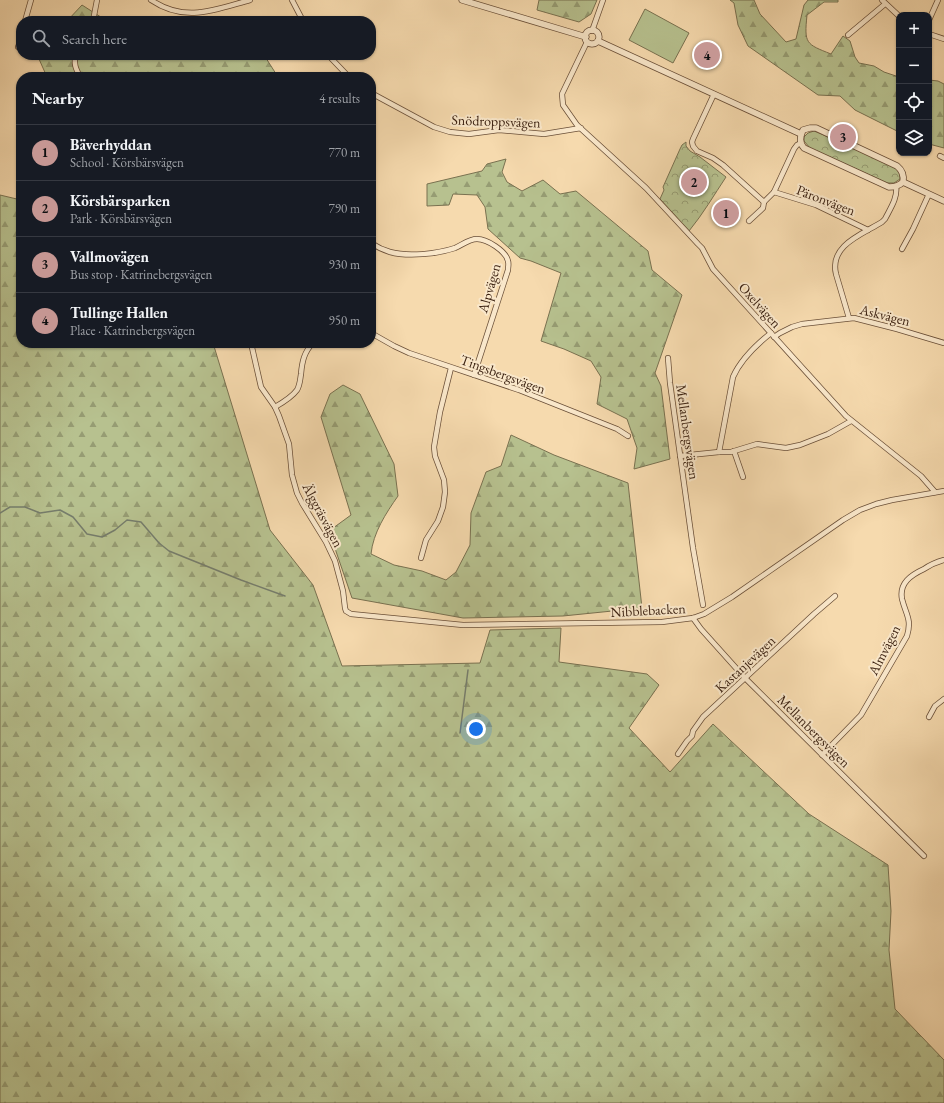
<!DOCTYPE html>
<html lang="en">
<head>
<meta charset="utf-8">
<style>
  :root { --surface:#171b24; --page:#20242c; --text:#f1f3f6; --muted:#9ea1a6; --line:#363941; --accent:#c59692 }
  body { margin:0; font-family:"EB Garamond",serif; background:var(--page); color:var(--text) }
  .controls { position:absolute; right:12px; top:12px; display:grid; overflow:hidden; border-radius:8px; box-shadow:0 1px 3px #0004 }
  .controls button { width:36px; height:36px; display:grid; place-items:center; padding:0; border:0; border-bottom:1px solid var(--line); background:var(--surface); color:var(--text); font:20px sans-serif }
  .you { position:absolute; left:476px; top:729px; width:14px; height:14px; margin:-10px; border:3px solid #fff; border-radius:50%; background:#1a73e8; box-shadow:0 0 0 6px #1a73e833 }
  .badge { display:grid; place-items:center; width:26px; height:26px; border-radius:50%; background:var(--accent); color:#111; font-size:13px; font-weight:700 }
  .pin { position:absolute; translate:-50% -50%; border:2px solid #fff; box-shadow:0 1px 4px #0006 }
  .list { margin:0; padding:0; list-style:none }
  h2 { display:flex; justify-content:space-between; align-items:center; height:52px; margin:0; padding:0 16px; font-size:17px }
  h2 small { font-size:13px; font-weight:400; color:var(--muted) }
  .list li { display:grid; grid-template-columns:26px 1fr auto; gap:12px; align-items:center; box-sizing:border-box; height:56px; padding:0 16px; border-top:1px solid var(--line) }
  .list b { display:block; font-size:15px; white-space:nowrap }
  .list p { margin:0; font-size:13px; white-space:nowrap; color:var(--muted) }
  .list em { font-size:13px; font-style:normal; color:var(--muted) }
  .icon { flex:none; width:22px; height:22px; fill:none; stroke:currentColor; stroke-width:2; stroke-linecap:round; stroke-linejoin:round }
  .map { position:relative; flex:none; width:944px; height:1103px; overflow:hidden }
  .search { position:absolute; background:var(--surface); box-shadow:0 1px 3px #0004; left:16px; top:16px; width:360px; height:44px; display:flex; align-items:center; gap:10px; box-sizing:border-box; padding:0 14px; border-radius:16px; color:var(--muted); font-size:15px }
  .panel { position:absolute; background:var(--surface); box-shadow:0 1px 3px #0004; left:16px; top:72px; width:360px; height:276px; border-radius:16px }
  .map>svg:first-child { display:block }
</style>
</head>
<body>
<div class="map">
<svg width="944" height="1103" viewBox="0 0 944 1103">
  <defs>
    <pattern id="forest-firs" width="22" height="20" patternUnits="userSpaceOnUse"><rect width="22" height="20" fill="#b7c18f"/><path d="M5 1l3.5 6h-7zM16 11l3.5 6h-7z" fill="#969c73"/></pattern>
    <pattern id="park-crowns" width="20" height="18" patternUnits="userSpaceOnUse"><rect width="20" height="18" fill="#b7c18f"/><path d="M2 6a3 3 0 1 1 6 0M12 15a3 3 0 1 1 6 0" fill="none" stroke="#969c73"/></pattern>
  </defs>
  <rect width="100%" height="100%" fill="#f6daae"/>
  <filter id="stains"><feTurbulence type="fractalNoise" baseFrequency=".005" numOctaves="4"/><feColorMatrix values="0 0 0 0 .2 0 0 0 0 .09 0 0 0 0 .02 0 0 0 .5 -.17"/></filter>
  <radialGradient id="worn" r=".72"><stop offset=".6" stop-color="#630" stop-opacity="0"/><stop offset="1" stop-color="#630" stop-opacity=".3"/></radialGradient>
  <!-- forest -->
  <g fill="url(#forest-firs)" stroke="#797150">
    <path d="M539,0H597L591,14L579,22L537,10Z"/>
    <path d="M730,0H754L760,14L786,42L796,39L804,5L808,0H838V2H824L807,15C804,44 806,44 831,54L843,36L850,41L855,57L859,63L874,66L884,72L899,77V132L855,110L840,96L818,95L748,46L738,25L734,3Z"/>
    <path d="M82,5L107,21H67Z"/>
    <path d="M43,55H180L186,58L233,55H264L278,77H47L39,59Z"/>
    <path d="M929,80L938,81L944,84V148L929,144Z"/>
    <path d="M506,159L502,172L507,182L522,191L543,180L560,194L576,191L648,251L652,270L682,295L655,373L661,386L670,459L634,469L637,448L627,419L597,404L601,377L591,361L564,349L541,341L561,273L531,261L520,258L488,229L485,207L477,195L453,194L449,205L427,206V184L482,171L487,164Z"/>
    <path d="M0,195L21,200V343H213L270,530L313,585L342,666L480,663L490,630L561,628L559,662L647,674L659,685L629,728L670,772L713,724L809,814L888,865L891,911L889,950L895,1009L944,1060V1103H0Z"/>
    <path d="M343,385L360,394L394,464L398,496C386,513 373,533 371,554L394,565L422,571L446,580L456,572L470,545L471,513L486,472L501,466L511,435L554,455L628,483L642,608L563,616L463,618L352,598L329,531L351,515L321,417L330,394Z"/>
  </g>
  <!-- park -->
  <g fill="url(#park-crowns)" stroke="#797150">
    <path d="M814,131L819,133L887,163L895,168L900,173V179L894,183H887L810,148L804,141V137L808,133Z"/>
    <path d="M686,142V146L690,151L700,157L726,177C714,195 703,214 689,231L660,199L664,190L663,187L680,149L682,145Z"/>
  </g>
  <!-- pitch -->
  <path fill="#b7c18f" stroke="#797150" d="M645,9L689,33L673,63L629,40Z"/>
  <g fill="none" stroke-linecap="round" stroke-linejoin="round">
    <!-- stream -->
    <g stroke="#767d6c" stroke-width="1.5">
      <path d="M0,513L10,507H25L40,513L60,510L73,517L87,534L102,537L115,530L127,520L141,522L159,543L169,551L241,580L285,596"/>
      <path d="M460,733L468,670"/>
    </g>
    <!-- minor casing -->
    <g stroke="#6a4f38" stroke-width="6">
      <g id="minor">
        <path d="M151,0C185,23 214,10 250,0"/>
        <path d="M292,0L303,21"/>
        <path d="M882,0L899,16"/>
        <path d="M929,20L938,0"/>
        <path d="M25,21L31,0"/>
        <path d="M93,21L97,0"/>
        <path d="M592,31L603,0"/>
        <path d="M929,34L944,39"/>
        <path d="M848,35L885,4"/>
        <path d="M587,42L562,94L563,105L577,125L646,188L698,244L702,248L713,269L846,416L921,476L935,492"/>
        <path d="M18,47L21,40"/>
        <path d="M76,55C73,63 76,69 80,77"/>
        <path d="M328,55L349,77"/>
        <path d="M371,93L434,127L450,132L469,134L499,130L544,134L581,128"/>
        <path d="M714,94L693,139L692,142L693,146L697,151L713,158L723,165L764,202"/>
        <path d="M940,156L944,158"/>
        <path d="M774,192L816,205L868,230"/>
        <path d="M749,221L763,208L764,202L774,192L794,149L797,145L801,143"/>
        <path d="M371,243C377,247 383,250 390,252C408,257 437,254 455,248C462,245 469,239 477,239C487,239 506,251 508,261C509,264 508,267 508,270L474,375"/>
        <path d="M902,249L913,229L929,194"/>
        <path d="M849,318L836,274C829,245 863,234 882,222L885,219C890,209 898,198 896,186"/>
        <path d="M371,333L394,346L409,353L519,390L617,429L628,436"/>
        <path d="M774,337L780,333L792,327L802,324L854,318L897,329L944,343"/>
        <path d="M251,343L261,387L275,407L279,416L289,444L292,475L297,493L302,503L326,542L335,561L343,591L345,608L346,611L351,614L463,625L662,622L693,618L704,614L732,597L843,520L860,510L876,504L892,500L944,491"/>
        <path d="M668,358L670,383L693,548L703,605"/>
        <path d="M275,407C282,403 292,397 297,390C300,385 300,380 301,374C302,362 304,352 313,343"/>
        <path d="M734,451L743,477"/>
        <path d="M719,452L733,377C741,359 756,345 771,333"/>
        <path d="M680,456L719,452H731L757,444L786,448L800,445L828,434L851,421"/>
        <path d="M421,558L426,540L438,521L443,507L445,492L444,480L435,456L434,447L440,412L451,368"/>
        <path d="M693,618L701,629L745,678L924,856"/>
        <path d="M929,717L935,706L944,699"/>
        <path d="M678,754L687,741L692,736L693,731L703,717L814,614L835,596"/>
        <path d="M822,755L861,715L907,636C912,619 906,615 902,599C899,583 911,575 924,569C930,565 937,562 944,560"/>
      </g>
    </g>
    <!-- tertiary casing -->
    <g stroke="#6a4f38" stroke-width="7">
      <g id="tertiary">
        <path d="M462,0L586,37"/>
        <circle cx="592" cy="37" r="7"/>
        <path d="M598,41L801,134"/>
        <path d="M810,128H816L897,166C902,170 904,176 903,182C899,186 894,187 889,187L804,148C799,142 800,137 803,130Z"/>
        <path d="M903,182L944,201"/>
      </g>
    </g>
    <!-- minor -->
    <use href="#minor" stroke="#f9e7ca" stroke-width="4.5"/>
    <!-- tertiary -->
    <use href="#tertiary" stroke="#f9e7ca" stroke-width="5.5"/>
  </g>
  <g text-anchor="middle" stroke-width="4" stroke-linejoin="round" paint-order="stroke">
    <!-- street labels -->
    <g font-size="14" fill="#3b2111" stroke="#f9e7ca">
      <text transform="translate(496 121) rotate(2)" y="5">Snödroppsvägen</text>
      <text transform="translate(826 200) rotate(21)" y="5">Päronvägen</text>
      <text transform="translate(489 288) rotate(-74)" y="5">Alpvägen</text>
      <text transform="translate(760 305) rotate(48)" y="5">Oxelvägen</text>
      <text transform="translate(885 315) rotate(14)" y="5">Askvägen</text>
      <text transform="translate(503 374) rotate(20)" y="5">Tingsbergsvägen</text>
      <text transform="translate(688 432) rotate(82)" y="5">Mellanbergsvägen</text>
      <text transform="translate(323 515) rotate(62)" y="5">Älggräsvägen</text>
      <text transform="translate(648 610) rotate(-3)" y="5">Nibblebacken</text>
      <text transform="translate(884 650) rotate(-63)" y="5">Almvägen</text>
      <text transform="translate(745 664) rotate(-43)" y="5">Kastanjevägen</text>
      <text transform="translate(814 731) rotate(45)" y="5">Mellanbergsvägen</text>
    </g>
  </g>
  <rect width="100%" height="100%" filter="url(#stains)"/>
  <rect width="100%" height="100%" fill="url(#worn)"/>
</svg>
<div class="controls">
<button>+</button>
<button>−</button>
<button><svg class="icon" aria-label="locate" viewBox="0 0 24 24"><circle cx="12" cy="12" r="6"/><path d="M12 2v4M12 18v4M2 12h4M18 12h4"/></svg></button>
<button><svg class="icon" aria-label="layers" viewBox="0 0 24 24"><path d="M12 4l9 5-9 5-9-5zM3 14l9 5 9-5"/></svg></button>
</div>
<div class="you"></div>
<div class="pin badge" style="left:726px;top:213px">1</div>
<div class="pin badge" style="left:694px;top:182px">2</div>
<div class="pin badge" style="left:843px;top:137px">3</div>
<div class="pin badge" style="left:707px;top:55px">4</div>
<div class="search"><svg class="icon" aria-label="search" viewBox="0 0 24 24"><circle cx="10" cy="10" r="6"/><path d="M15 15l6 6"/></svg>Search here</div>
<section class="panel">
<h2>Nearby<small>4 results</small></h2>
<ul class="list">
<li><span class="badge">1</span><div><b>Bäverhyddan</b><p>School · Körsbärsvägen</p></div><em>770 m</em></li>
<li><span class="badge">2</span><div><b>Körsbärsparken</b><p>Park · Körsbärsvägen</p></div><em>790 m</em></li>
<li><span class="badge">3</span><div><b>Vallmovägen</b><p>Bus stop · Katrinebergsvägen</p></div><em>930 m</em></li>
<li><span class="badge">4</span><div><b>Tullinge Hallen</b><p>Place · Katrinebergsvägen</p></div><em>950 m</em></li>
</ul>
</section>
</div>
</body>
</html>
